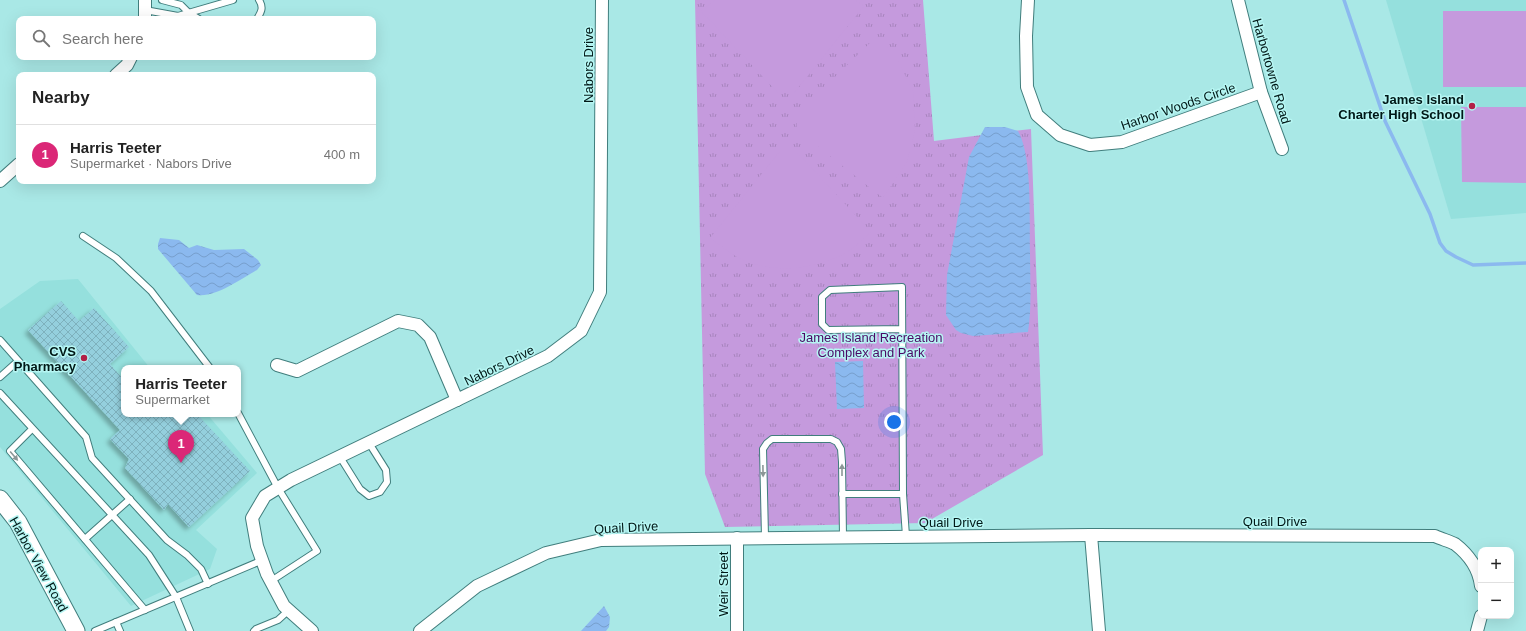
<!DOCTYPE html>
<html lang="en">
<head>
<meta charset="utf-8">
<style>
  :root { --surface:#fff; --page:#f6f6f6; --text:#222; --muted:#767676; --line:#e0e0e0; --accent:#db2777 }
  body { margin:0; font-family:Helvetica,sans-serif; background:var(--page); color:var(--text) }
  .controls { position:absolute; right:12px; bottom:12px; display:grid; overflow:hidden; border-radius:8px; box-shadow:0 4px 16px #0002 }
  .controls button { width:36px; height:36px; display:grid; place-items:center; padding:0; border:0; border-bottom:1px solid var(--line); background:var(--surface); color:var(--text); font:20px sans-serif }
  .you { position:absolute; left:894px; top:422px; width:14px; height:14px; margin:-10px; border:3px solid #fff; border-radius:50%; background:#1a73e8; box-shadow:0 0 0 6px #1a73e833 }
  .badge { display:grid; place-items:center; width:26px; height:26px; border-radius:50%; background:var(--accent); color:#fff; font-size:13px; font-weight:700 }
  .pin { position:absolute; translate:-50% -33px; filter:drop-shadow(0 1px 2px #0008) }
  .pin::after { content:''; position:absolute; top:21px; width:14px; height:12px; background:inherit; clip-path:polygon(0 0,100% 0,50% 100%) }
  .popup { position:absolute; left:121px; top:365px; width:120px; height:52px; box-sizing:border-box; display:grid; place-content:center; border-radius:8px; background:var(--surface); filter:drop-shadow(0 1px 3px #0005); font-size:13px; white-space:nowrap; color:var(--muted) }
  .popup b { font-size:15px; color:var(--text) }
  .popup::after { content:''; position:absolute; left:50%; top:100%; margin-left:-8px; border:8px solid transparent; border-top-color:var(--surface) }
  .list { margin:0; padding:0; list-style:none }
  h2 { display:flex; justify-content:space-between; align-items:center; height:52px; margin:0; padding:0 16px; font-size:17px }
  h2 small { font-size:13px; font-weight:400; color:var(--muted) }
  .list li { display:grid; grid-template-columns:26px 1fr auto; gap:12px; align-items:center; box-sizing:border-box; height:60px; padding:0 16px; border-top:1px solid var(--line) }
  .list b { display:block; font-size:15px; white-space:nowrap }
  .list p { margin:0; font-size:13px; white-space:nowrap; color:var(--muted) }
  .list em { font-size:13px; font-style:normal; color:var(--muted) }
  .icon { flex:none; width:22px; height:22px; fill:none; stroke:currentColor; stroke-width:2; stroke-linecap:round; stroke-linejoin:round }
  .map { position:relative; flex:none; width:1526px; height:631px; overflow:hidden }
  .search { position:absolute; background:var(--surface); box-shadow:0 4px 16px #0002; left:16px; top:16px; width:360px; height:44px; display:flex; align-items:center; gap:10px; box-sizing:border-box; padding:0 14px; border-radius:8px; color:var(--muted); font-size:15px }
  .panel { position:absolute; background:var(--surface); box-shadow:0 4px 16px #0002; left:16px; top:72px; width:360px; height:112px; border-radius:8px }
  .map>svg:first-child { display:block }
</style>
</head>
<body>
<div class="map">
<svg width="1526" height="631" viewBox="0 0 1526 631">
  <defs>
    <pattern id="park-tufts" width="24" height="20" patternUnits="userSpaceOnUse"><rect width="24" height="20" fill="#c59add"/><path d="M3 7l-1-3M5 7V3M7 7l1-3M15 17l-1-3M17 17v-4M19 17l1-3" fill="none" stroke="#a784bd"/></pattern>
    <pattern id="water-waves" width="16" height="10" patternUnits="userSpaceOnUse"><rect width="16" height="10" fill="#8bb9ef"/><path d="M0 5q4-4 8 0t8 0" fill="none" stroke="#769ecc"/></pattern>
    <pattern id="building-cross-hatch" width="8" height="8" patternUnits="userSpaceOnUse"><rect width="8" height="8" fill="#94cfdd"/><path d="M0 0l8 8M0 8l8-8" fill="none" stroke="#7eb1bd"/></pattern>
    <filter id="shadow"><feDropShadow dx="-3.5" dy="3.5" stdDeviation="2" flood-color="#0004"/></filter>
  </defs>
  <rect width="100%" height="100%" fill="#a9e8e6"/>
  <!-- built -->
  <g fill="#95e0dd">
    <path d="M1386,0H1526V213L1451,219Z"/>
    <path d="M78,279L150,368H124V414H207L257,473L196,530L217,549L210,569L131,606L0,447V309L40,281Z"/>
  </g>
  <!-- park -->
  <path fill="url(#park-tufts)" d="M695,0H923L934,141L1031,129L1043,455L925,523L725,527L705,474Z"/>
  <!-- pitch -->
  <g fill="#c59add">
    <path d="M715,0H855L864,6L794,93H778L701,11Z"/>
    <rect x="1443" y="11" width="83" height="76"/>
    <path d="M877,36L897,58L913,92L915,131L907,162L883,198L797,130V114Z"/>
    <path d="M1461,107H1526V183L1462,182Z"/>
    <path d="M780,151H796L871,232C863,238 856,247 847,252C816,270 770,275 737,257C728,252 719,244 710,238Z"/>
  </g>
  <!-- water -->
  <g fill="url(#water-waves)">
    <path d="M985,127H1005L1018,131C1033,158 1029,221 1030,253C1030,279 1032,306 1028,332L973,336L961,333L956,330L946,315L947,275L969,157Z"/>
    <path d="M160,238L179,240L189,248L197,245L214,250L244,249L258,260L261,265L257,270C241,279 215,298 197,295L158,249V244Z"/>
    <path d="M863,361L864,408L837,409L835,362Z"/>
    <path d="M604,606L610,617L609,627L606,631H581Z"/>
  </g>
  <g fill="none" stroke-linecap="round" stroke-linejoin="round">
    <!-- stream -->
    <path stroke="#8bb9ef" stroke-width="3.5" d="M1344,0L1385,121L1430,214L1440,243L1446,251L1456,257L1473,265L1526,263"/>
  </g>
  <!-- building -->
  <path fill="url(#building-cross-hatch)" filter="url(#shadow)" d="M61,301L79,321L94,308L129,347L110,364L124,380V414H197L250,471L189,527L168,504L164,510L125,468L129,459L110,439L120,430L28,330Z"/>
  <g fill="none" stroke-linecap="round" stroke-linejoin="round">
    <!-- service casing -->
    <g stroke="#417e7d" stroke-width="8">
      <g id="service">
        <path d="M162,0L181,5L189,13L199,19"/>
        <path d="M145,10L178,16L233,0"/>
        <path d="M257,19C261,12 264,8 259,0"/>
        <path d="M83,236L116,258L151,291L210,368"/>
        <path d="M902,329L828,330L822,324V297L830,290L902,287L903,494"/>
        <path d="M0,340L86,437L92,458L167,540L187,555L201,569L208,584"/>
        <path d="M0,377L18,361"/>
        <path d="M0,393L149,555L176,597L190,631"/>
        <path d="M238,413L278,488L317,551L271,581"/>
        <path d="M32,429L10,451L145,610"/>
        <path d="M340,457L360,489L369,496L380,492L387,482L386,470L369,443"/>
        <path d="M842,494H903L906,536"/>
        <path d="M765,537L763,449L767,443L772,439H831L837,442L841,449L842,462L843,537"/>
        <path d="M85,539L130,499"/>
        <path d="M116,622L120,631"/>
        <path d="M95,631L263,560"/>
        <path d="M254,631L256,629L278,620L289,610"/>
      </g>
    </g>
    <!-- minor casing -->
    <g stroke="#417e7d" stroke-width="14">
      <g id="minor">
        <path d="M145,0V19"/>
        <path d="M1028,0L1026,36L1027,87L1037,115L1060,135L1090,145L1122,142L1261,92"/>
        <path d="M1238,0L1261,92L1282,149"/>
        <path d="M116,75L127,65L131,57"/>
        <path d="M0,181L19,164"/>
        <path d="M277,365L297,371L398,321L418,325L430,337L457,400"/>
        <path d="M1091,535L1099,631"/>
        <path d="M737,538V631"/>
        <path d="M312,631L284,606L267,574L257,546L252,518L265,496L291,480L548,356L581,331L600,292L602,0"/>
        <path d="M420,631L477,586L546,553L601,540L1091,535L1435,536C1441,539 1449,541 1455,544C1468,554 1479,569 1481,586"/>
        <path d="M1477,631L1481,616"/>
      </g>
    </g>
    <!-- secondary casing -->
    <g stroke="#417e7d" stroke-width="19">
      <path id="secondary" d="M0,499L18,522L76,631"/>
    </g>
    <!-- service -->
    <use href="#service" stroke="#fff" stroke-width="6"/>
    <!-- minor -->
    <use href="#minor" stroke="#fff" stroke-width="12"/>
    <!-- secondary -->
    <use href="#secondary" stroke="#fff" stroke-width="17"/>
  </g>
  <!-- one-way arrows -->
  <defs><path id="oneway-solid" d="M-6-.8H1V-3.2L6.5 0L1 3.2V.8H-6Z"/></defs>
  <g fill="#8c9797">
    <use href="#oneway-solid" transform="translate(14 456) rotate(50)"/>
    <use href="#oneway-solid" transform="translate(842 470) rotate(-90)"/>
    <use href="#oneway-solid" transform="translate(763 471) rotate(89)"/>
  </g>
  <!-- markers -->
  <g fill="#b22046" stroke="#b6f6f3" stroke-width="1.5">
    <circle cx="1472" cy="106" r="4"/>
    <circle cx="84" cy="358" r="4"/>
  </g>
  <g text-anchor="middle" stroke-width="3" stroke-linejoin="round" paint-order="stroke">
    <!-- street labels -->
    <g font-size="13" fill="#001817" stroke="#b6f6f3">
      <text transform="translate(588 65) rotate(-90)" y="5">Nabors Drive</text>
      <text transform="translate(1272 71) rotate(74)" y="5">Harbortowne Road</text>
      <text transform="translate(1178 106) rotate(-19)" y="5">Harbor Woods Circle</text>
      <text transform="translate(499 365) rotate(-26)" y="5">Nabors Drive</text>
      <text x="1275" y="526">Quail Drive</text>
      <text x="951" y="527">Quail Drive</text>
      <text transform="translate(626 527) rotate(-3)" y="5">Quail Drive</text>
      <text transform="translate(39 564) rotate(61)" y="5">Harbor View Road</text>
      <text transform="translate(723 584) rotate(-90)" y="5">Weir Street</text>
    </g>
    <!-- poi labels -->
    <g font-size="13" font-weight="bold" fill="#001817" stroke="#b6f6f3" text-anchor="end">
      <text x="1464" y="104">James Island<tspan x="1464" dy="15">Charter High School</tspan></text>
      <text x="76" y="356">CVS<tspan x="76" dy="15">Pharmacy</tspan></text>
    </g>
    <!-- park labels -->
    <g font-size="13" fill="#4b0965" stroke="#b6f6f3">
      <text x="871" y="342">James Island Recreation<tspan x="871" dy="15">Complex and Park</tspan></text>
    </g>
  </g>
</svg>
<div class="controls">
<button>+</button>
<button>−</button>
</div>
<div class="you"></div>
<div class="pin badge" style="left:181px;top:463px">1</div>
<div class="popup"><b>Harris Teeter</b>Supermarket</div>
<div class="search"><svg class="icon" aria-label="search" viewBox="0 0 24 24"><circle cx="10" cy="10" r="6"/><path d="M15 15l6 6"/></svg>Search here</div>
<section class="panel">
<h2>Nearby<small></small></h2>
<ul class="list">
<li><span class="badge">1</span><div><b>Harris Teeter</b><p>Supermarket · Nabors Drive</p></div><em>400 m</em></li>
</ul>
</section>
</div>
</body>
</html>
